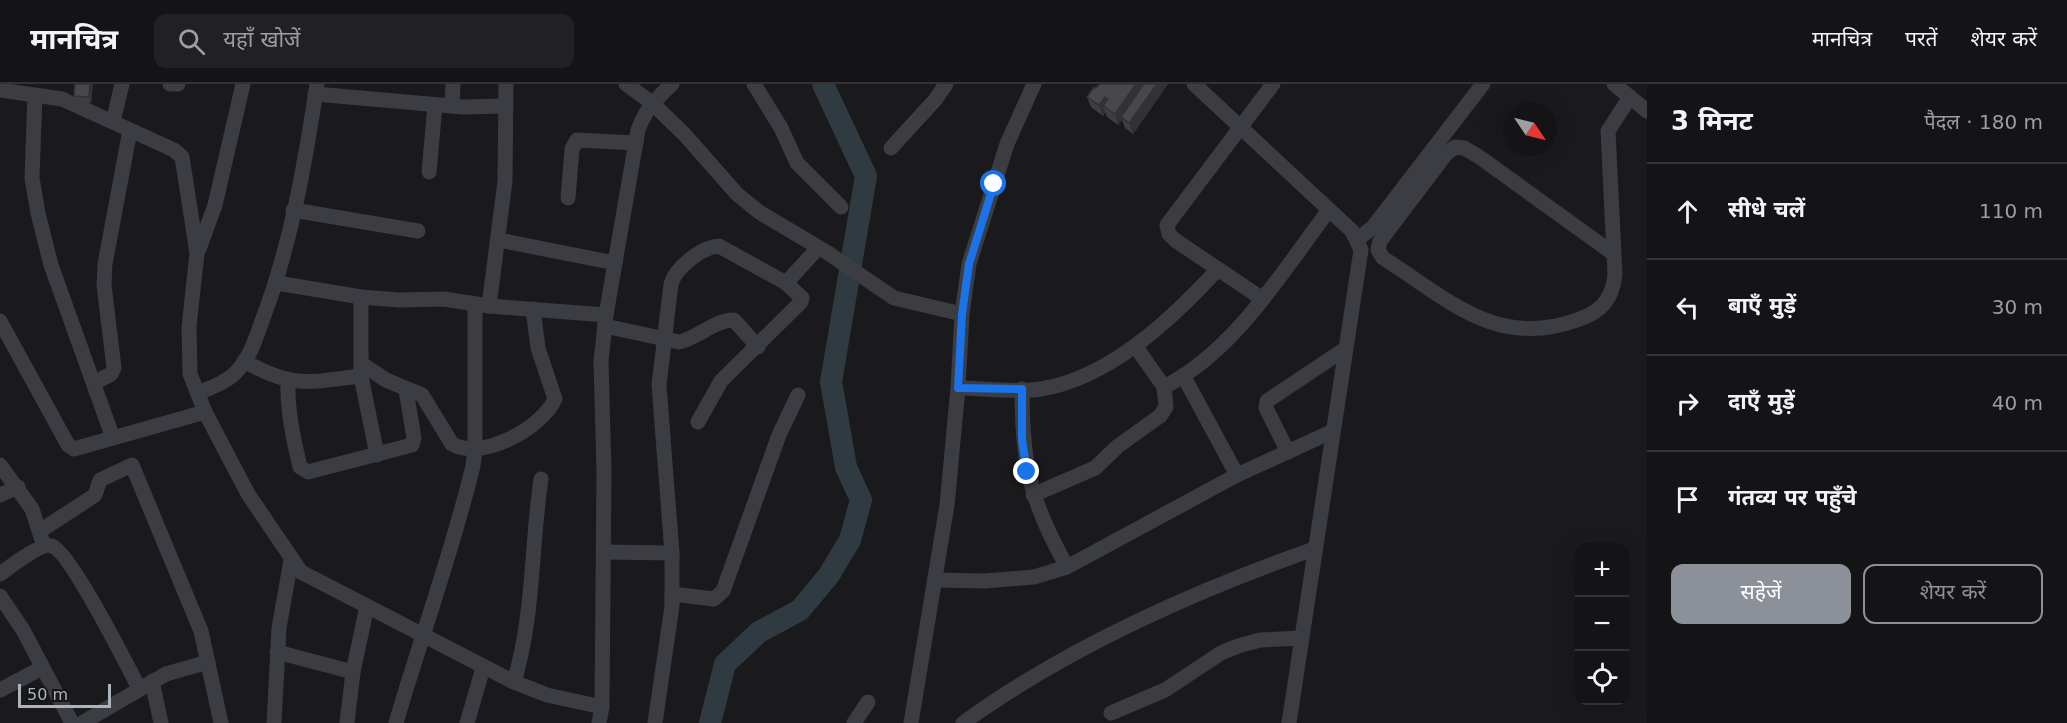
<!DOCTYPE html>
<html lang="hi">
<head>
<meta charset="utf-8">
<style>
  :root { --surface:#141416; --page:#212123; --text:#f1f3f6; --muted:#9d9ea1; --line:#333335; --accent:#8c9099 }
  body { margin:0; font-family:"DejaVu Sans","Noto Sans Devanagari",sans-serif; background:var(--page); color:var(--text) }
  .controls { position:absolute; right:18px; bottom:18px; display:grid; overflow:hidden; border-radius:12px; box-shadow:0 6px 24px #0002 }
  .controls button { width:54px; height:54px; display:grid; place-items:center; padding:0; border:0; border-bottom:2px solid var(--line); background:var(--surface); color:var(--text); font:30px sans-serif }
  .compass { position:absolute; left:1503px; top:18px; width:54px; height:54px; border-radius:50%; background:var(--surface); box-shadow:0 6px 24px #0002; rotate:125deg }
  .scale { position:absolute; left:18px; bottom:15px; width:93px; box-sizing:border-box; padding-left:6px; border:3px solid #adb3bc; border-top:0; font-size:16px; line-height:21px; white-space:nowrap; color:#adb3bc; -webkit-text-stroke:4px #151518; paint-order:stroke }
  .stop { position:absolute; width:18px; height:18px; margin:-14px; border:4px solid #1a73e8; border-radius:50%; background:#fff }
  .stop.end { background:#1a73e8; border-color:#fff; box-shadow:0 2px 6px #0008 }
  .list { margin:0; padding:0; list-style:none }
  h2 { display:flex; justify-content:space-between; align-items:center; height:78px; margin:0; padding:0 24px; font-size:26px }
  h2 small { font-size:20px; font-weight:400; color:var(--muted) }
  .list li { display:grid; grid-template-columns:39px 1fr auto; gap:18px; align-items:center; box-sizing:border-box; height:96px; padding:0 24px; border-top:2px solid var(--line) }
  .list b { display:block; font-size:22px; white-space:nowrap }
  .list em { font-size:20px; font-style:normal; color:var(--muted) }
  .actions { display:flex; gap:12px; padding:18px 24px }
  .actions a { flex:1; padding:14px 0; border:2px solid var(--accent); border-radius:12px; text-align:center; font-size:21px; color:var(--accent) }
  .actions .main { background:var(--accent); color:#fff }
  .icon { flex:none; width:33px; height:33px; fill:none; stroke:currentColor; stroke-width:2; stroke-linecap:round; stroke-linejoin:round }
  .map { position:relative; flex:none; width:1647px; height:639px; overflow:hidden }
  header { display:flex; align-items:center; gap:36px; box-sizing:border-box; height:84px; padding:0 30px; background:var(--surface); border-bottom:2px solid var(--line) }
  header strong { font-size:28px }
  nav { display:flex; gap:33px; margin-inline-start:auto; font-size:21px }
  .search { width:420px; height:54px; background:var(--page); display:flex; align-items:center; gap:15px; box-sizing:border-box; padding:0 21px; border-radius:12px; color:var(--muted); font-size:22px }
  main { display:flex }
  aside { flex:1; background:var(--surface) }
  .map>svg:first-child { display:block }
</style>
</head>
<body>
<header>
<strong>मानचित्र</strong>
<div class="search"><svg class="icon" aria-label="search" viewBox="0 0 24 24"><circle cx="10" cy="10" r="6"/><path d="M15 15l6 6"/></svg>यहाँ खोजें</div>
<nav><a>मानचित्र</a><a>परतें</a><a>शेयर करें</a></nav>
</header>
<main>
<div class="map">
<svg width="1647" height="639" viewBox="0 0 1647 639">
  <rect width="100%" height="100%" fill="#1a1a1d"/>
  <g fill="none" stroke-linecap="round" stroke-linejoin="round">
    <!-- river -->
    <path stroke="#303b41" stroke-width="22" d="M710,639L725,580L759,548L800,526L829,491L850,456L861,416L846,383L831,298L866,92L823,0"/>
    <!-- minor -->
    <g stroke="#3b3d42" stroke-width="15">
      <path d="M170,0H178"/>
      <path d="M626,0L652,19L684,50L737,110L759,128L828,169L894,214L962,230"/>
      <path d="M754,0L781,44L797,79L841,123"/>
      <path d="M1194,0L1352,147L1361,166L1289,639"/>
      <path d="M1614,0L1647,27"/>
      <path d="M0,6L62,15L174,66L182,73L197,169L189,243L190,290L205,328L248,410L301,488L514,598L547,611L602,623L599,639"/>
      <path d="M315,10L463,23L506,22"/>
      <path d="M35,11L32,94L38,129L51,181L113,354"/>
      <path d="M452,22L453,0"/>
      <path d="M113,38L122,0"/>
      <path d="M891,64L935,16L946,0"/>
      <path d="M429,88L435,21"/>
      <path d="M568,114L572,65L577,56L636,59"/>
      <path d="M293,126L418,147"/>
      <path d="M499,156L615,179"/>
      <path d="M1357,156L1373,143L1483,0"/>
      <path d="M199,165L215,121L243,0"/>
      <path d="M1614,170L1478,72L1464,64L1455,63L1446,70L1380,157L1378,166L1383,174C1448,215 1496,265 1577,236C1601,228 1612,216 1615,191L1608,47L1630,13"/>
      <path d="M277,199L361,213L399,216L444,215L489,222L606,231"/>
      <path d="M786,199L818,164"/>
      <path d="M361,213V292L377,371"/>
      <path d="M1261,214L1175,156L1169,150L1167,141L1273,0"/>
      <path d="M489,222L505,97L506,0"/>
      <path d="M0,237L68,361L74,365L205,328"/>
      <path d="M605,242L679,258C698,254 714,236 734,236L758,263"/>
      <path d="M244,277C294,305 308,298 361,292"/>
      <path d="M362,280L386,296L422,311L452,360C482,377 542,344 555,315L538,264L533,225"/>
      <path d="M1184,293L1237,391"/>
      <path d="M288,296C287,326 293,353 300,383L308,388L412,361L414,354L406,306"/>
      <path d="M94,299L111,290L114,284L104,201L105,180L130,46"/>
      <path d="M1164,303C1235,267 1282,188 1329,126"/>
      <path d="M958,304C985,304 1015,309 1041,305C1110,294 1173,234 1218,185"/>
      <path d="M1022,305C1022,381 1030,417 1067,483"/>
      <path d="M198,309C212,303 228,298 238,286C250,273 256,254 262,237C291,161 305,80 317,0"/>
      <path d="M1288,368L1266,324L1267,317L1345,265"/>
      <path d="M0,381L32,425L42,456"/>
      <path d="M0,411L18,403"/>
      <path d="M1033,411L1095,384L1118,362L1160,332L1166,323L1164,303L1136,263"/>
      <path d="M40,447L95,411L100,396L132,381L201,547L221,639"/>
      <path d="M603,468L672,469"/>
      <path d="M0,490C10,483 42,458 52,462C70,468 127,581 139,604"/>
      <path d="M935,496L985,497L1034,493L1067,483L1237,391L1331,348"/>
      <path d="M672,510L714,515L723,507L779,351L798,311"/>
      <path d="M0,512L23,546L72,639"/>
      <path d="M277,568L353,588"/>
      <path d="M152,597L161,639"/>
      <path d="M514,598C534,532 531,463 541,395"/>
      <path d="M0,606L42,584"/>
      <path d="M602,623L604,388L601,277L606,231L638,46C645,26 656,15 672,0"/>
      <path d="M1111,629L1165,606L1221,569L1238,562L1260,556L1301,554"/>
      <path d="M82,639L166,590L208,578"/>
      <path d="M274,639L279,544L291,476"/>
      <path d="M347,639L353,588L367,522"/>
      <path d="M396,639C421,553 452,469 473,382L475,365V220"/>
      <path d="M467,639L483,584"/>
      <path d="M655,639L672,522V469L659,301L671,200C676,183 702,163 719,162L786,199L802,214L801,218L721,297L698,338"/>
      <path d="M854,639L868,618"/>
      <path d="M911,639L947,421L958,304L962,230L969,180L1007,60L1034,0"/>
      <path d="M963,639C1068,563 1192,508 1314,465"/>
    </g>
  </g>
  <!-- wall -->
  <g fill="#3d3e42">
    <path d="M93,0L91,19L76,18L74,12Z"/>
    <path d="M1168,0L1133,50L1125,44L1122,36L1118,41L1107,33L1105,28L1103,32L1091,23L1087,13L1096,4Z"/>
  </g>
  <!-- shaded-wall -->
  <g fill="#323236">
    <path d="M90,0H93L91,19L89,13Z"/>
    <path d="M1136,0H1147L1121,33L1122,36L1118,41L1115,30Z"/>
    <path d="M1157,0H1168L1133,50L1129,39Z"/>
    <path d="M1105,13L1108,23L1103,22L1105,28L1103,32L1099,21Z"/>
  </g>
  <!-- building -->
  <g fill="#47484d" stroke="#323236" stroke-width="1.5">
    <path d="M75,0H90L89,13L74,12Z"/>
    <path d="M1100,0H1136L1115,30L1103,22L1108,15L1105,13L1099,21L1087,13L1094,3L1096,4Z"/>
    <path d="M1144,0H1157L1129,39L1121,33Z"/>
  </g>
  <g fill="none" stroke-linecap="round" stroke-linejoin="round">
    <!-- route -->
    <path stroke="#1a73e8" stroke-width="8" d="M994,100L969,180L962,230L958,304L1022,305V356L1027,388"/>
  </g>
</svg>
<div class="controls">
<button>+</button>
<button>−</button>
<button><svg class="icon" aria-label="locate" viewBox="0 0 24 24"><circle cx="12" cy="12" r="6"/><path d="M12 2v4M12 18v4M2 12h4M18 12h4"/></svg></button>
</div>
<svg class="compass" viewBox="-18 -18 36 36"><path d="M0-13l5 13h-10z" fill="#e53935"/><path d="M0 13l5-13h-10z" fill="#9d9ea1"/></svg>
<div class="scale">50 m</div>
<div class="stop" style="left:994px;top:100px"></div>
<div class="stop end" style="left:1027px;top:388px"></div>
</div>
<aside>
<h2>3 मिनट<small>पैदल · 180 m</small></h2>
<ul class="list">
<li><svg class="icon" aria-label="ahead" viewBox="0 0 24 24"><path d="M12 20V5M6 11l6-6 6 6"/></svg><div><b>सीधे चलें</b></div><em>110 m</em></li>
<li><svg class="icon" aria-label="left" viewBox="0 0 24 24"><path d="M17 20v-9H6M10 6l-5 5 5 5"/></svg><div><b>बाएँ मुड़ें</b></div><em>30 m</em></li>
<li><svg class="icon" aria-label="right" viewBox="0 0 24 24"><path d="M7 20v-9h11M14 6l5 5-5 5"/></svg><div><b>दाएँ मुड़ें</b></div><em>40 m</em></li>
<li><svg class="icon" aria-label="arrive" viewBox="0 0 24 24"><path d="M6 21V4h12l-3 4 3 4H6"/></svg><div><b>गंतव्य पर पहुँचे</b></div></li>
</ul>
<div class="actions"><a class="main">सहेजें</a><a>शेयर करें</a></div>
</aside>
</main>
</body>
</html>
